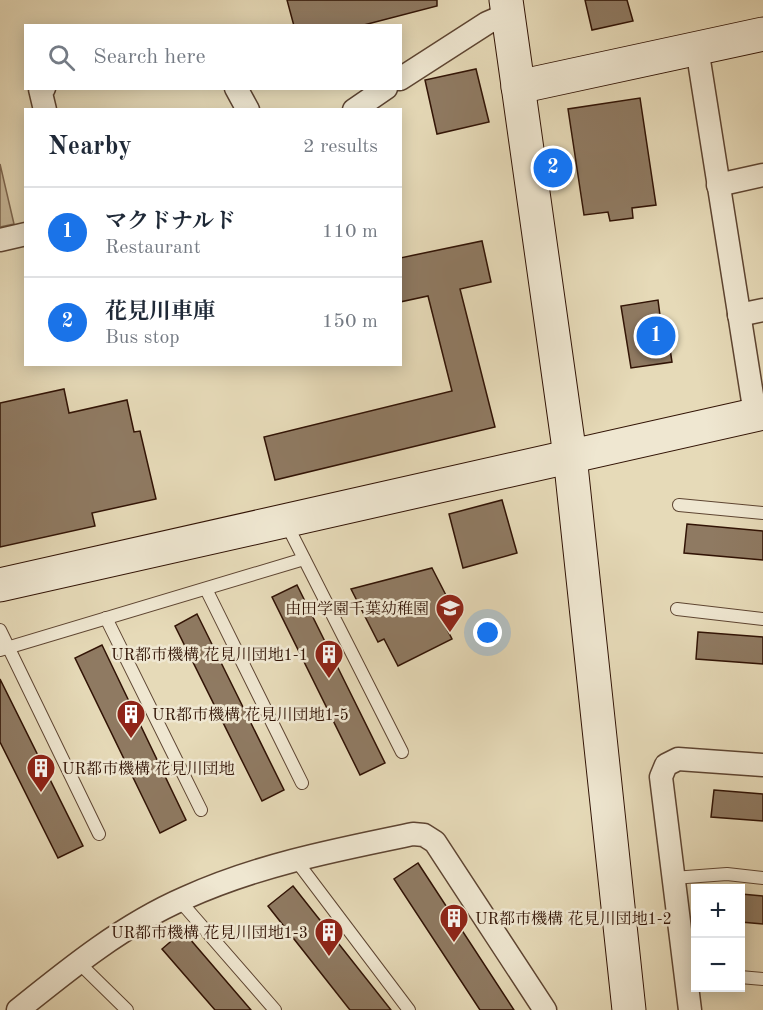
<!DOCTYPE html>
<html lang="en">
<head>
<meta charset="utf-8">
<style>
  :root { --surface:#fff; --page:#f2f2f3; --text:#1f2937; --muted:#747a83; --line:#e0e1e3; --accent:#1a73e8 }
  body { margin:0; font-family:"Old Standard TT","Noto Serif JP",serif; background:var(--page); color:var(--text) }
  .controls { position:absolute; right:18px; bottom:18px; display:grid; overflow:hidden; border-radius:0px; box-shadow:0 3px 15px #0003 }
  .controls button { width:54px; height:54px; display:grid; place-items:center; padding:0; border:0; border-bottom:2px solid var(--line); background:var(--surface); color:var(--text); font:30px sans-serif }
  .you { position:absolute; left:488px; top:633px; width:21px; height:21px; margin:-15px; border:4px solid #fff; border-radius:50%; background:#1a73e8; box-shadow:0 0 0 9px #1a73e833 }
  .badge { display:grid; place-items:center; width:39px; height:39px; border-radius:50%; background:var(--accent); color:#fff; font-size:20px; font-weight:700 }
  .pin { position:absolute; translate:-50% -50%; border:3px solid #fff; box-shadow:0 2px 6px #0006 }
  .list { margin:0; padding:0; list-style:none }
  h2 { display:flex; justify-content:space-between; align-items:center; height:78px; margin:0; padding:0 24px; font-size:26px }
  h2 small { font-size:20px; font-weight:400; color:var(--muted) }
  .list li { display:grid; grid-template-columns:39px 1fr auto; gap:18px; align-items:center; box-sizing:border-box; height:90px; padding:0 24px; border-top:2px solid var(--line) }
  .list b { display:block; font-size:22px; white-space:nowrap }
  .list p { margin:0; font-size:20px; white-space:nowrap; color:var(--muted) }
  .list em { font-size:20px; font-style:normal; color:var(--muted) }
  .icon { flex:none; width:33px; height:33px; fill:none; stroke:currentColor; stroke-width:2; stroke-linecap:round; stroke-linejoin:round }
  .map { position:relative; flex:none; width:763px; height:1010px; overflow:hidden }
  .search { position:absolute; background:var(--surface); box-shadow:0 3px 15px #0003; left:24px; top:24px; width:378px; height:66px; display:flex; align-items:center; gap:15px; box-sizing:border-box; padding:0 21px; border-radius:0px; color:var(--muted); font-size:22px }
  .panel { position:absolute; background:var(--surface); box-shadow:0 3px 15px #0003; left:24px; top:108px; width:378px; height:258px; border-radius:0px }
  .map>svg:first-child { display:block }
</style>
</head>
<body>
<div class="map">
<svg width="763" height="1010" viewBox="0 0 763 1010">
  <rect width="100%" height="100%" fill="#e6dab8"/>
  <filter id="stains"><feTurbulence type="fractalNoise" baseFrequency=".00333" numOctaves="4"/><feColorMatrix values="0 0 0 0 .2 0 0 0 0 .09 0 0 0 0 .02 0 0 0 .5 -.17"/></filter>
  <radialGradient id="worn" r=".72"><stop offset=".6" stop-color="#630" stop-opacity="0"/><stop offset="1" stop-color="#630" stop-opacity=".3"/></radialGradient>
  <!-- green -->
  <path fill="#c7b89a" stroke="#7c6650" stroke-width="1.5" d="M0,164L14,224L0,227Z"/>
  <!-- building -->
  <g fill="#8f7a62" stroke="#311305" stroke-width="1.5">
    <path d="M287,0H437V6L360,26H294Z"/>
    <path d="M585,0H627L633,21L592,30Z"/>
    <path d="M476,69L489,122L437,134L425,80Z"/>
    <path d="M640,98L656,205L632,208L633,218L610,221L608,212L584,215L568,109Z"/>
    <path d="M482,241L491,282L460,289L495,427L275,480L264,437L452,391L428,296L400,302V258Z"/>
    <path d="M658,300L661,323L666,322L672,362L631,368L621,306Z"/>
    <path d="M64,389L69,413L127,400L134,432L140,431L156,499L92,513L95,526L0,547V403Z"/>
    <path d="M502,500L517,553L463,568L449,514Z"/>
    <path d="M687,524L763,531V560L684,553Z"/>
    <path d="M432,568L452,607L439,614L452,639L398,666L384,639L378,642L351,589Z"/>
    <path d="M297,585L385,763L360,775L272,597Z"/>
    <path d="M197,614L284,790L262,801L175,626Z"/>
    <path d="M698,632L763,637V664L696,659Z"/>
    <path d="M102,645L186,820L160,833L75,658Z"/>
    <path d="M0,679L83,846L58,858L0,742Z"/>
    <path d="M714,790L763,794V821L711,817Z"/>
    <path d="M418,863L514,1010H480L394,879Z"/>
    <path d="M293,886L391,1010H350L268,906Z"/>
    <path d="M741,894L763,896V924L741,922Z"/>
    <path d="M183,931L251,1010H215L162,949Z"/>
  </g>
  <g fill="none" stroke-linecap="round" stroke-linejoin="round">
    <!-- lane casing -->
    <g stroke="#5e4532" stroke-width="14">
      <g id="lane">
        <path d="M679,505L763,513"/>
        <path d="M286,523L402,752"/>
        <path d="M206,589L302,783"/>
        <path d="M677,609L763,619"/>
        <path d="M106,618L201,810"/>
        <path d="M0,630L99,834"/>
        <path d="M0,650L304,559"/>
        <path d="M295,859L409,1010"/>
        <path d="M673,878L727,874L763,878"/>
        <path d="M180,901L275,1010"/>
        <path d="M78,962L127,1010"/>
        <path d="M740,977L763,979"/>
      </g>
    </g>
    <!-- street casing -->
    <g stroke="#5e4532" stroke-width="25">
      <g id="street">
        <path d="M697,48L755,414"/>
        <path d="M400,79L487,23L508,14"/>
        <path d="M44,88L40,89L45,110"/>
        <path d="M236,88L248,110"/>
        <path d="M354,110L386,88"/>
        <path d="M718,185L763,175"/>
        <path d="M0,240L26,234"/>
        <path d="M739,315L763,310"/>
        <path d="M18,1010C70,968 123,925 185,898C258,865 335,850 413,834L424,835L435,842L545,1010"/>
        <path d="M690,1010L661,777L666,765L678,759L763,765"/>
      </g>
    </g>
    <!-- secondary casing -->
    <g stroke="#311305" stroke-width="35">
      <g id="secondary">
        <path d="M506,0L570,456L629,1010"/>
        <path d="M518,87L763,34"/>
        <path d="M0,585L763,413"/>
      </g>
    </g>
    <!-- lane -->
    <use href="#lane" stroke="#efe7d1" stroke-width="12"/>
    <!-- street -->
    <use href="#street" stroke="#efe7d1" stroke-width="22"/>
    <!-- secondary -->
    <use href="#secondary" stroke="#efe7d1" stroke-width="33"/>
  </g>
  <!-- icons -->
  <defs>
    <g id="school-pin" transform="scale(1.5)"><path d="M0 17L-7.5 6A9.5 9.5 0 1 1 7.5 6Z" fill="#8f2418" stroke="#efe7d1"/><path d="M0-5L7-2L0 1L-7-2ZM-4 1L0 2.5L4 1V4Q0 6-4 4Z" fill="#fff"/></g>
    <g id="building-pin" transform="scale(1.5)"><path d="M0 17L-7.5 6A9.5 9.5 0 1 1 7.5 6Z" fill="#8f2418" stroke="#efe7d1"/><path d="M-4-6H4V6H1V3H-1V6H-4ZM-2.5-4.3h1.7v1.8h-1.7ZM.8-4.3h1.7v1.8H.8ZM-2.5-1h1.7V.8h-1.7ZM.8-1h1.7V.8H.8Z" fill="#fff"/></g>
  </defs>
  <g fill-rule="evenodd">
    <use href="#school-pin" x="450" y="608"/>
    <use href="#building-pin" x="329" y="654"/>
    <use href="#building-pin" x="131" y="714"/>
    <use href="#building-pin" x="41" y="768"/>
    <use href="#building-pin" x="454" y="918"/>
    <use href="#building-pin" x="329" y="932"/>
  </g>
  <g text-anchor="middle" stroke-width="5" stroke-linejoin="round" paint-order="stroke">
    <!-- poi labels -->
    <g font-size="16" fill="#311305" stroke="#efe7d1" text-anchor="end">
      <text x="429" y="614">由田学園千葉幼稚園</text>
      <text x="308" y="660">UR都市機構 花見川団地1-1</text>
      <text x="152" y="720" text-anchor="start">UR都市機構 花見川団地1-5</text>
      <text x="62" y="774" text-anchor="start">UR都市機構 花見川団地</text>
      <text x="475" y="924" text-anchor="start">UR都市機構 花見川団地1-2</text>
      <text x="308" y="938">UR都市機構 花見川団地1-3</text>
    </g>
  </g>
  <rect width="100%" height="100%" filter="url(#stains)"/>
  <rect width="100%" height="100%" fill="url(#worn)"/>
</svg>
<div class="controls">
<button>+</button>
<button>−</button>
</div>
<div class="you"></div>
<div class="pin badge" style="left:656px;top:336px">1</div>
<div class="pin badge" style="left:553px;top:168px">2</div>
<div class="search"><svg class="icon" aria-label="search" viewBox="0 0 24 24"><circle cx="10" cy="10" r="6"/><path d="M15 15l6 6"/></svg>Search here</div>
<section class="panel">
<h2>Nearby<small>2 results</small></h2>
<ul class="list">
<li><span class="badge">1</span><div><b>マクドナルド</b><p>Restaurant</p></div><em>110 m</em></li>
<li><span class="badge">2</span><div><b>花見川車庫</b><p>Bus stop</p></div><em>150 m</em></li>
</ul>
</section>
</div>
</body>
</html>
